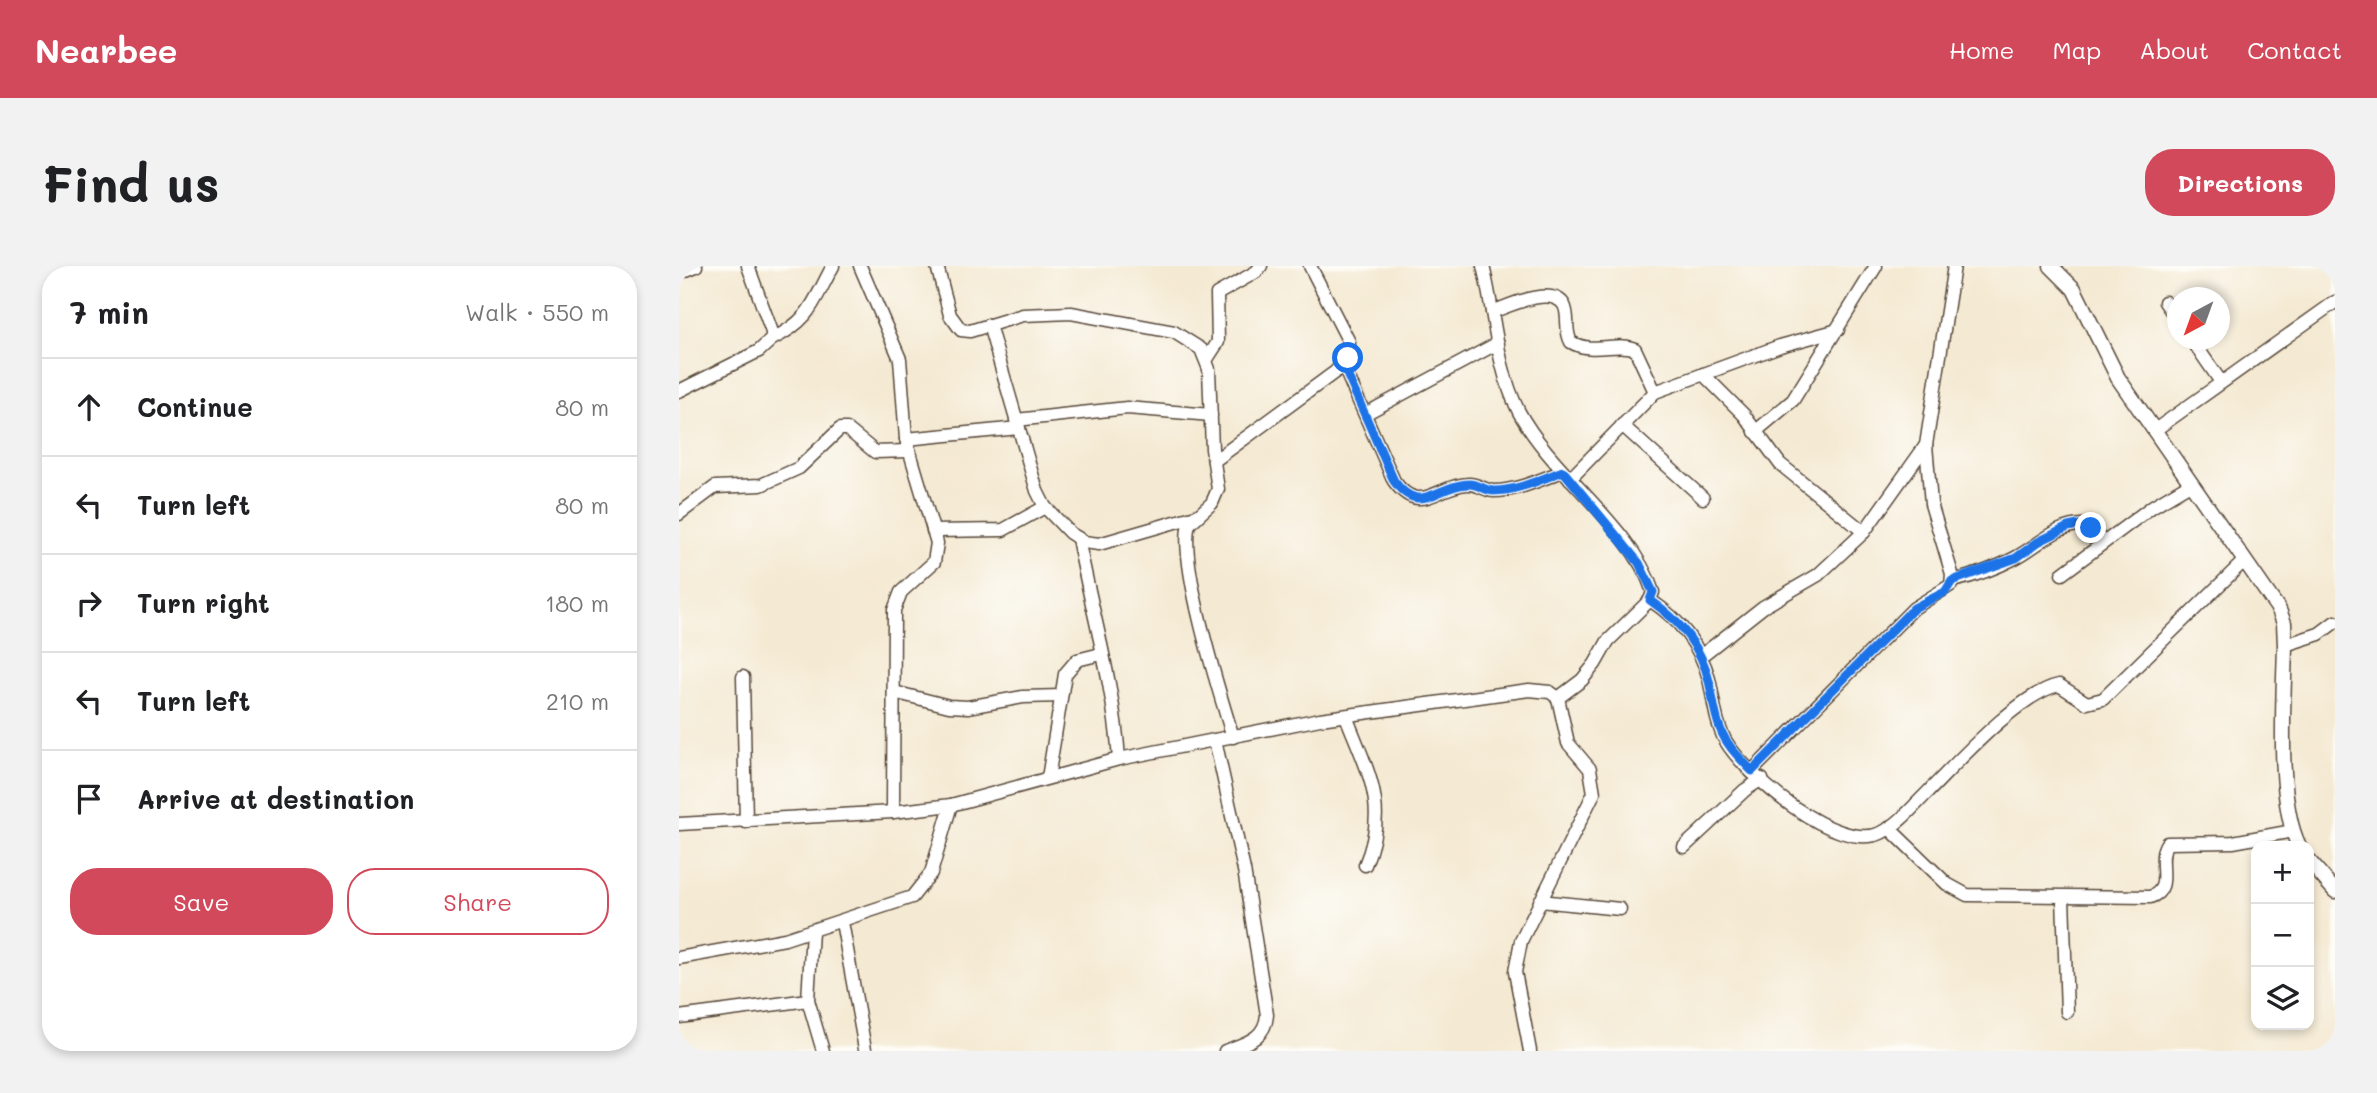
<!DOCTYPE html>
<html lang="en">
<head>
<meta charset="utf-8">
<style>
  :root { --surface:#fff; --page:#f2f2f2; --text:#202124; --muted:#757577; --line:#e0e0e0; --accent:#d1495b }
  body { margin:0; font-family:Mali,sans-serif; background:var(--page); color:var(--text) }
  .controls { position:absolute; right:21px; bottom:21px; display:grid; overflow:hidden; border-radius:14px; box-shadow:0 4px 10px #0003 }
  .controls button { width:63px; height:63px; display:grid; place-items:center; padding:0; border:0; border-bottom:2px solid var(--line); background:var(--surface); color:var(--text); font:35px sans-serif }
  .compass { position:absolute; left:1488px; top:21px; width:63px; height:63px; border-radius:50%; background:var(--surface); box-shadow:0 4px 10px #0003; rotate:221deg }
  .stop { position:absolute; width:21px; height:21px; margin:-16px; border:5px solid #1a73e8; border-radius:50%; background:#fff }
  .stop.end { background:#1a73e8; border-color:#fff; box-shadow:0 2px 7px #0008 }
  .list { margin:0; padding:0; list-style:none }
  h2 { display:flex; justify-content:space-between; align-items:center; height:91px; margin:0; padding:0 28px; font-size:30px }
  h2 small { font-size:23px; font-weight:400; color:var(--muted) }
  .list li { display:grid; grid-template-columns:46px 1fr auto; gap:21px; align-items:center; box-sizing:border-box; height:98px; padding:0 28px; border-top:2px solid var(--line) }
  .list b { display:block; font-size:26px; white-space:nowrap }
  .list em { font-size:23px; font-style:normal; color:var(--muted) }
  .actions { display:flex; gap:14px; padding:21px 28px }
  .actions a { flex:1; padding:16px 0; border:2px solid var(--accent); border-radius:28px; text-align:center; font-size:24px; color:var(--accent) }
  .actions .main { background:var(--accent); color:#fff }
  .icon { flex:none; width:38px; height:38px; fill:none; stroke:currentColor; stroke-width:2; stroke-linecap:round; stroke-linejoin:round }
  .map { position:relative; flex:none; width:1656px; height:785px; overflow:hidden; border-radius:28px }
  header { display:flex; align-items:center; gap:42px; box-sizing:border-box; height:98px; padding:0 35px; background:var(--accent); color:#fff }
  header strong { font-size:33px }
  nav { display:flex; gap:38px; margin-inline-start:auto; font-size:24px }
  .intro { display:flex; align-items:center; justify-content:space-between; box-sizing:border-box; height:168px; padding:0 42px }
  h1 { margin:0; font-size:49px }
  .button { padding:18px 32px; border-radius:28px; background:var(--accent); color:#fff; font-size:24px; font-weight:700 }
  main { display:flex; gap:42px; padding:0 42px }
  aside { flex:1; background:var(--surface); border-radius:28px; box-shadow:0 4px 10px #0003 }
  .map>svg:first-child { display:block }
</style>
</head>
<body>
<header>
<strong>Nearbee</strong>
<nav><a>Home</a><a>Map</a><a>About</a><a>Contact</a></nav>
</header>
<div class="intro"><h1>Find us</h1><a class="button">Directions</a></div>
<main>
<aside>
<h2>7 min<small>Walk · 550 m</small></h2>
<ul class="list">
<li><svg class="icon" aria-label="ahead" viewBox="0 0 24 24"><path d="M12 20V5M6 11l6-6 6 6"/></svg><div><b>Continue</b></div><em>80 m</em></li>
<li><svg class="icon" aria-label="left" viewBox="0 0 24 24"><path d="M17 20v-9H6M10 6l-5 5 5 5"/></svg><div><b>Turn left</b></div><em>80 m</em></li>
<li><svg class="icon" aria-label="right" viewBox="0 0 24 24"><path d="M7 20v-9h11M14 6l5 5-5 5"/></svg><div><b>Turn right</b></div><em>180 m</em></li>
<li><svg class="icon" aria-label="left" viewBox="0 0 24 24"><path d="M17 20v-9H6M10 6l-5 5 5 5"/></svg><div><b>Turn left</b></div><em>210 m</em></li>
<li><svg class="icon" aria-label="arrive" viewBox="0 0 24 24"><path d="M6 21V4h12l-3 4 3 4H6"/></svg><div><b>Arrive at destination</b></div></li>
</ul>
<div class="actions"><a class="main">Save</a><a>Share</a></div>
</aside>
<div class="map">
<svg width="1656" height="785" viewBox="0 0 1656 785">
  <rect width="100%" height="100%" fill="#fdfcf7"/>
  <filter id="ink" filterUnits="userSpaceOnUse"><feTurbulence type="fractalNoise" baseFrequency=".0143" numOctaves="2"/><feDisplacementMap in="SourceGraphic" scale="14" xChannelSelector="R" yChannelSelector="G"/><feConvolveMatrix kernelMatrix="1 2 1 2 8 2 1 2 1" color-interpolation-filters="sRGB"/></filter>
  <filter id="wash" filterUnits="userSpaceOnUse"><feTurbulence type="fractalNoise" baseFrequency=".00686" numOctaves="4" result="noise"/><feDisplacementMap in="SourceGraphic" scale="28" xChannelSelector="R" yChannelSelector="G"/><feGaussianBlur stdDeviation="1.57" result="paint"/><feColorMatrix in="noise" values="0 0 0 0 0 0 0 0 0 0 0 0 0 0 0 0 0 1.4 0 .05"/><feComposite in="paint" operator="in"/></filter>
  <g filter="url(#wash)">
    <rect width="100%" height="100%" fill="#f4e9d2"/>
  </g>
  <g filter="url(#ink)">
    <g fill="none" stroke-linecap="round" stroke-linejoin="round">
      <!-- minor casing -->
      <g stroke="#574739" stroke-width="15">
        <g id="minor">
          <path d="M181,0L221,93L227,173L258,277L255,296L222,326L215,344L214,546"/>
          <path d="M258,0L271,49L282,64L291,65L344,49L392,47L495,66L522,83L530,103L533,183L539,223L533,237L510,258C499,296 541,429 554,471"/>
          <path d="M804,0C816,48 817,101 840,146C873,208 953,260 974,326L971,334L929,375L916,398L903,414L879,432"/>
          <path d="M0,7L17,0"/>
          <path d="M1486,36L1498,53"/>
          <path d="M813,46C829,40 873,19 885,39C891,50 885,64 892,76C913,89 939,75 956,83L976,126"/>
          <path d="M310,59L358,225L366,241L391,267L405,276L420,278L517,250"/>
          <path d="M93,73C132,54 134,36 154,0"/>
          <path d="M1513,74L1542,116"/>
          <path d="M528,93L539,76L538,28L577,6L582,0"/>
          <path d="M664,99L715,215C741,251 758,219 789,218C798,217 806,225 815,225C838,225 863,213 884,205"/>
          <path d="M1024,108L1065,149L1101,198L1185,266"/>
          <path d="M0,125L80,85L93,73V66L69,0"/>
          <path d="M686,148L819,77"/>
          <path d="M337,154L448,142L532,149"/>
          <path d="M943,159L1024,232"/>
          <path d="M1476,164L1656,36"/>
          <path d="M1076,166L1114,134L1197,0"/>
          <path d="M227,173L340,162"/>
          <path d="M535,195L656,106L669,92L670,76L631,0"/>
          <path d="M891,213L976,126L1101,80L1159,64"/>
          <path d="M0,248L36,221L82,219L120,202L161,163H168L196,186L229,185"/>
          <path d="M254,265L324,264L366,241"/>
          <path d="M399,272C413,346 435,419 440,493"/>
          <path d="M1383,308L1474,240L1511,218"/>
          <path d="M1274,315C1295,310 1317,302 1336,292C1359,280 1379,257 1406,259L1425,276"/>
          <path d="M971,334C1000,353 1021,379 1030,413C1035,434 1036,455 1046,474C1067,510 1158,587 1202,567C1219,559 1233,542 1246,529C1276,499 1340,427 1380,419L1408,437L1424,433L1566,294"/>
          <path d="M1606,379L1640,368L1656,356"/>
          <path d="M1022,390L1084,341L1139,309L1185,266L1247,179"/>
          <path d="M64,411L67,556"/>
          <path d="M215,426L270,440L289,441L344,431L382,430"/>
          <path d="M667,450C688,505 711,540 686,599"/>
          <path d="M536,474L565,604L588,749C586,773 567,777 546,785"/>
          <path d="M1073,505L1235,342L1272,319L1273,308L1252,238L1247,179L1275,0"/>
          <path d="M369,512L386,408L398,394L422,388"/>
          <path d="M0,558L214,546L272,539L440,493L641,453L850,424L871,426L879,432L889,477L911,503L915,527L842,675L836,706L851,785"/>
          <path d="M1210,562L1268,618L1288,629L1471,631C1496,623 1476,594 1488,577L1554,576L1614,565"/>
          <path d="M1005,581L1066,524L1083,513"/>
          <path d="M1384,631L1388,746"/>
          <path d="M861,635L941,643"/>
          <path d="M163,656L186,783"/>
          <path d="M133,665L129,734L144,785"/>
          <path d="M0,692L106,673L233,631L252,607L272,539"/>
          <path d="M0,751L129,734"/>
        </g>
      </g>
      <!-- tertiary casing -->
      <g stroke="#574739" stroke-width="17">
        <g id="tertiary">
          <path d="M1372,0L1395,23L1439,112L1600,344L1605,357L1606,379C1605,431 1597,535 1620,580"/>
          <path d="M1630,595L1656,625"/>
        </g>
      </g>
      <!-- minor -->
      <use href="#minor" stroke="#fff" stroke-width="12"/>
      <!-- tertiary -->
      <use href="#tertiary" stroke="#fff" stroke-width="14"/>
    </g>
  </g>
  <g fill="none" stroke-linecap="round" stroke-linejoin="round" filter="url(#ink)">
    <!-- route -->
    <path stroke="#1a73e8" stroke-width="9" d="M669,92L664,99L715,215C741,251 758,219 789,218C798,217 806,225 815,225C838,225 863,213 884,205L960,297L974,326L971,334C1000,354 1022,380 1030,415C1034,431 1035,447 1041,462C1047,479 1061,492 1073,505L1235,342L1266,326L1273,315L1337,292L1359,276L1389,261L1399,259L1412,262"/>
  </g>
</svg>
<div class="controls">
<button>+</button>
<button>−</button>
<button><svg class="icon" aria-label="layers" viewBox="0 0 24 24"><path d="M12 4l9 5-9 5-9-5zM3 14l9 5 9-5"/></svg></button>
</div>
<svg class="compass" viewBox="-18 -18 36 36"><path d="M0-13l5 13h-10z" fill="#e53935"/><path d="M0 13l5-13h-10z" fill="#757577"/></svg>
<div class="stop" style="left:669px;top:92px"></div>
<div class="stop end" style="left:1412px;top:262px"></div>
</div>
</main>
</body>
</html>
